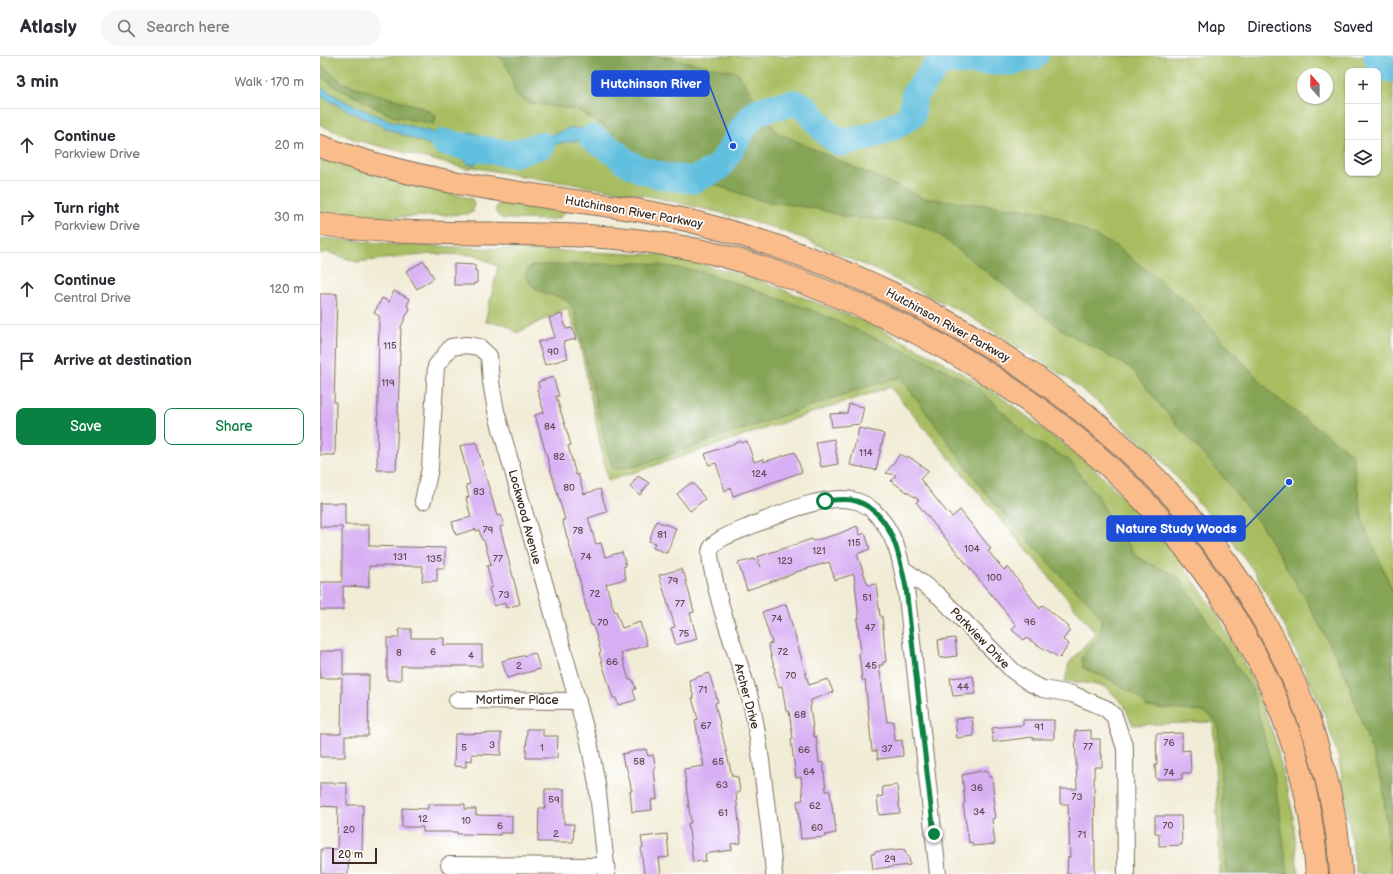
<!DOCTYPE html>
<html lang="en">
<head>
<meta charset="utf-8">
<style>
  :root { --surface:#fff; --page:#f7f7f7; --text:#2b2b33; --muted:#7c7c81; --line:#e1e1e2; --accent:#0b8043 }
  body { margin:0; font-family:"Balsamiq Sans",sans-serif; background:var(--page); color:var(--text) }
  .controls { position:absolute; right:12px; top:12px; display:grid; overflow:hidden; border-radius:8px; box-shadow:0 1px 3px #0004 }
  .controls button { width:36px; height:36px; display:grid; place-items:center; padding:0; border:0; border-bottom:1px solid var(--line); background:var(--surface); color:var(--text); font:20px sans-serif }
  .compass { position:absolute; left:977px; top:12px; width:36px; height:36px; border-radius:50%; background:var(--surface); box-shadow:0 1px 3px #0004; rotate:339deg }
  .scale { position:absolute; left:12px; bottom:10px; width:45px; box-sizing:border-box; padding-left:4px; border:2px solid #3b2a1e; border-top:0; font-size:11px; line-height:14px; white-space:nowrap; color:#3b2a1e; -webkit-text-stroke:3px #fff; paint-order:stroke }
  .stop { position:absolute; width:12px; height:12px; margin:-9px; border:3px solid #0b8043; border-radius:50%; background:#fff }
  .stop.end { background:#0b8043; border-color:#fff; box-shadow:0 1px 4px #0008 }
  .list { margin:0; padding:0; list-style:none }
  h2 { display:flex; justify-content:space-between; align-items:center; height:52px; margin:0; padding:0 16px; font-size:17px }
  h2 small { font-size:13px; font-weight:400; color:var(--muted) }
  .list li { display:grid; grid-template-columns:26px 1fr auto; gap:12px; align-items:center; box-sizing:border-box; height:72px; padding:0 16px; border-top:1px solid var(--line) }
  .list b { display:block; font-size:15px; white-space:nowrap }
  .list p { margin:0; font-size:13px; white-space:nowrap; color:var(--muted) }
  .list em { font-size:13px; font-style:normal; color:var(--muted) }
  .actions { display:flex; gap:8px; padding:12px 16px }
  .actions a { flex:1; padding:9px 0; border:1px solid var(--accent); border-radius:8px; text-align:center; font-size:14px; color:var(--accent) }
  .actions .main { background:var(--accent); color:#fff }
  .icon { flex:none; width:22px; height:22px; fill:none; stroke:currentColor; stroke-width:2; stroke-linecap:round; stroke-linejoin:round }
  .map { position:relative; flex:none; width:1073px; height:818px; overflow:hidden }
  header { display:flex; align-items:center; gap:24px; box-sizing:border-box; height:56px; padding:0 20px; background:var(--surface); border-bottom:1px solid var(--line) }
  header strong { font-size:19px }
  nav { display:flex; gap:22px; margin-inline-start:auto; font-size:14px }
  .search { width:280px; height:36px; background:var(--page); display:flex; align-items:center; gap:10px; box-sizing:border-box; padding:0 14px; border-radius:22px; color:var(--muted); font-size:15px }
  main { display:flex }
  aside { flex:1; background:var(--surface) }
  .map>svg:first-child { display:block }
</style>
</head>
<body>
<header>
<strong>Atlasly</strong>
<div class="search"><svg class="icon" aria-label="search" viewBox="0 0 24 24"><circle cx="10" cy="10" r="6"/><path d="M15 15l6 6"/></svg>Search here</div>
<nav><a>Map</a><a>Directions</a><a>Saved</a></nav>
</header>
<main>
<aside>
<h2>3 min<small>Walk · 170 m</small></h2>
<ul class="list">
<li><svg class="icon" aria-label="ahead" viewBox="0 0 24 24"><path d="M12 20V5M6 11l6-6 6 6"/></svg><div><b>Continue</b><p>Parkview Drive</p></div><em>20 m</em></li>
<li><svg class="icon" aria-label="right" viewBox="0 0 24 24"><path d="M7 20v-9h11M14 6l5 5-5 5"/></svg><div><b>Turn right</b><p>Parkview Drive</p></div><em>30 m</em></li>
<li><svg class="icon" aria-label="ahead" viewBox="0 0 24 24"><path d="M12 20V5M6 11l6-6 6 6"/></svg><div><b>Continue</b><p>Central Drive</p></div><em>120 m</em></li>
<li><svg class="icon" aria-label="arrive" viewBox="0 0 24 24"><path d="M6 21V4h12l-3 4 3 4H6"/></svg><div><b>Arrive at destination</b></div></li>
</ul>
<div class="actions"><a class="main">Save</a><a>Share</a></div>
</aside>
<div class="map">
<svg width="1073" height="818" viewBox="0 0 1073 818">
  <rect width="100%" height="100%" fill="#fff"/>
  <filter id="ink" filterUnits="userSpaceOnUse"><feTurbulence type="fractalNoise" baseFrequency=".025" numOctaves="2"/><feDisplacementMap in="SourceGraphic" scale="8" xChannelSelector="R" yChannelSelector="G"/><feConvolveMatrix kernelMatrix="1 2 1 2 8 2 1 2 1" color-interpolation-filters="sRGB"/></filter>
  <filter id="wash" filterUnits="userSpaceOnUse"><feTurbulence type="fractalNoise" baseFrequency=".012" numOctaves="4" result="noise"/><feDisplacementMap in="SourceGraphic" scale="16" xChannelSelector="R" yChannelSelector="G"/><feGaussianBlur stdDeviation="0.9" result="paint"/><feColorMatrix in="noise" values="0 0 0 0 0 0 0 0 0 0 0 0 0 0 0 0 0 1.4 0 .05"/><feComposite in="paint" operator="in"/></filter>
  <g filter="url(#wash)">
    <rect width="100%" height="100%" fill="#f1ecd6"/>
    <!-- green -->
    <g fill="#a7bd61" stroke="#717440" fill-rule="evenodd">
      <path d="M0,0H1073V818H1036L1025,738L1018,700L1004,657L964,569L934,515L914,488L844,407L775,344L750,324L644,257L556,214L482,182L451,171L398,156L328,140L195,119L152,111L148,113L36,84L0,69ZM1028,15H1058V117H1028ZM983,18H1007V42H983Z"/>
      <path d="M0,99L152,143L154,148L153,156L147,158C98,160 48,165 0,156Z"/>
      <path d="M185,144L246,155L241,161L231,164L183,163C172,158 174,148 185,144Z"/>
      <path d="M0,182L84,189L347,199L430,221L544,265L618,303L680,340L773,411L846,485L896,556L929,617L954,680L973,758L978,818H900L893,666L813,669L804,649L786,631L766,627L745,625L749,607L776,577L570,331L288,425L259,284L247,252L197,277L185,268L165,266L178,211L156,199L112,198L37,206L7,196L0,198Z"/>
    </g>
    <!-- forest -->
    <g fill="#85a457" stroke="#60673a">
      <path d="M179,0H338L417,16L456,76L603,142L726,156L796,190L869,248L953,339L1032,398L1043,467L1073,536V818H1071L1063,728L1026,620L989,549L941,469L903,421L844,354L812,313L741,273L614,175L591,166L525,161L499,153L443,145L395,129L356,132L299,86L289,74L258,54L210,47L196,39L188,12Z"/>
      <path d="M0,7L21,26L54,37L104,52L116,60L114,68L72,60L14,30L0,20Z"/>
      <path d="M326,207L383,216L494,255L614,308L657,331L710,382L749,404L778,441L792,467L818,502L859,521L932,634L954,718L968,818H906L898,669L891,660L880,655L859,654L827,651L818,640L791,624L763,612L762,601L781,578V562L769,546L741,520L668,440L580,321L534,335L317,410L293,413L287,394L254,253C252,250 249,246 245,244C227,235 217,241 205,219L210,211L216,209Z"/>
    </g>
    <!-- water -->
    <g fill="#60bfde" stroke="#4e747e">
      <path d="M0,31L24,45L65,63L140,84L149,76L158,78L162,82L159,101L155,109L148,108L137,97L115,91L73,75L37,59L0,40Z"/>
      <path d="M250,72C255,72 261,72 266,74C281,78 299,91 303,107C295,101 286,93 277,89C252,76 215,96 191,105L186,103L188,86C196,84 203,88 210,86C222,84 238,76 250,72Z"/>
    </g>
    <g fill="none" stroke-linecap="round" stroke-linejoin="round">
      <!-- river -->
      <g stroke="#60bfde" stroke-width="27">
        <path d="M1057,0L1060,11L1073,13"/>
        <path d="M272,82L296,97L303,104L319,113L342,120L373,124L398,112L413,90L422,73L436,56L453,51L474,47L485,51L507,77L520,87C546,83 571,75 592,59L594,39L621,5L692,6L715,0"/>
        <path d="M124,86L136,89L192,98L222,89"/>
      </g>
    </g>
    <g id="blocks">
      <!-- building -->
      <g fill="#d7aff3">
        <path d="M104,205L114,222L97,233L86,215Z"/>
        <path d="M134,208L155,209V215H157V227H154V229H134Z"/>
        <path d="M74,235L90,243L87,250L90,252L81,271L76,414H57L59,260L54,257L62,242L69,246Z"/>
        <path d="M0,238H17L14,346H16L15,399H0Z"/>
        <path d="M242,258L246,273L252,272L256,283L243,286L248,302L225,309L218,286L235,281L229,262Z"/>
        <path d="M233,321L239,340H236L251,389L248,390L256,419L258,418L264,438L280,433L287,456L268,462L276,488L281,487L285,501L302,496L306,510L303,511L306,523L286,528L294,555H296L302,572L320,566L327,589L301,597L309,624L312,623L316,633L313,634L316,644L298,649L296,642H293L279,597L281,596L273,569H271L261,532H262L242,464H245L215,359L224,356L217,333L219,332L218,326Z"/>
        <path d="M529,348L544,351L540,368L512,371L510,358L527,357Z"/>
        <path d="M539,372L562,377L564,379L556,414L530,409Z"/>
        <path d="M514,383L518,408L501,411L496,386Z"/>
        <path d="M421,385L422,387L427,385L434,406L443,403L444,406L475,396L482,416L413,440L410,431L405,435L396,407L389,409L385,398Z"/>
        <path d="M156,386L177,460L181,459L184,470L180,471L199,544L200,548L186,552L185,547L174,550L169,532L172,531L167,510L171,509L164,484H162L159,474L156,475V473L136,479L132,466L151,461L146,442L149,441L146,429L150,428L140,390Z"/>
        <path d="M580,398L586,402L588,400L609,415L600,423L626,455L632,461L640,454L671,493L668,495L684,514L688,511L720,553L723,549L749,571L748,573L750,574L743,584L749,588L740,602L706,582L704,584L692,574L696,569L596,446L599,444L571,425L576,419L566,417Z"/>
        <path d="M318,420L329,427L320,439L310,431Z"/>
        <path d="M369,428H374L385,443L370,455L357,438Z"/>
        <path d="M0,447H25V469H49V490L125,492V512H117V525H102L103,510H49V531L23,530V554H0V526H22V471H0Z"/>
        <path d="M336,465L356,472L347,497L333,492L335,487L329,485Z"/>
        <path d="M537,470L540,479L545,477L550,493L537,498L548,529L556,528L560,560H562L566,606H563V609H559L567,666L573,665L575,685L582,684L583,700L558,703L557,695H552L545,624H542L539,597L541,596L537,563H539L534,518L515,524L509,506L473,517V518L427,534L418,507L434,503L441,511L437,501L492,483L493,485L518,478Z"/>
        <path d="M361,513L362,517H364L374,556L370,557L377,583L356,589L351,572L355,571L339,519Z"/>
        <path d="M466,548L489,629L508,623L513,636L491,644V650H490L494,681L496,680L499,707L503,706L506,735H510L513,758L514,757L516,777L505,779V781L481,783L477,745L483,744L481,721L476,722L471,683H473L469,655H466L462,630L459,631L454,615L455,614L448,588L452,587L442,556Z"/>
        <path d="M79,573H91V582H124V589H162V610H81V624H67V582H79Z"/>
        <path d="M635,582L637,600L620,602L618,584Z"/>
        <path d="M0,595H23V619H49L48,680H25V701H0V678H21L22,622H0Z"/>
        <path d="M215,597L220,613L187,622L182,605Z"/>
        <path d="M389,617L398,646L395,647L412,720L418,721L420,736L416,738L421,787L411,788L412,794L385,798L386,805L373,806L368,767H371L364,713L384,710L375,664L378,663L372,642H374L369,624Z"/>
        <path d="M653,620L656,638L633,640L630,622Z"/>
        <path d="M652,661L654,680L637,682L635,663Z"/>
        <path d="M703,664H734V683H713V681L673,686L672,672L703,669Z"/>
        <path d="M207,673H223V680H238L237,702H206Z"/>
        <path d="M771,674V683H780V698H782V711H774L775,818H747L748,801H750L748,748H740V733H757L755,675Z"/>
        <path d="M181,677V699L152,698V705L146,704V711L134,710L135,678Z"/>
        <path d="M862,677V695L870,694L871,717H862V723H836L835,709H837L836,678Z"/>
        <path d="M326,693L328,700L333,699L336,712L334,713L337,743L331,744L332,754L312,756L310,735H312L306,709L304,710L302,698Z"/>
        <path d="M666,714L668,715L669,721H672L675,750H673L675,762L672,763L675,788L653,790L652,786L649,787L643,748L645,747L642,719Z"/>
        <path d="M0,727H27V749H43L42,796H29L28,818H1V793H17L18,751L0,750Z"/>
        <path d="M577,729L580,757L559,759L557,741L563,740L562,731Z"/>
        <path d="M225,733H244V768H254L253,786H218L219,752H225Z"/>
        <path d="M108,748H145V753H156V759L192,760V777H180V779L145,778H137V776H103V771H82V752L108,753Z"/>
        <path d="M835,760H861L862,789L839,790V777H835Z"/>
        <path d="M347,778L349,801L339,802L341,818H324L321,792L323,791L321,781Z"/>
        <path d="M582,793L585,794L586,798L589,801L590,809L553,813L551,798H554V796Z"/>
      </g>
    </g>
  </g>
  <g filter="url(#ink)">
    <use href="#blocks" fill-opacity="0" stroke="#7b6e5e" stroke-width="1"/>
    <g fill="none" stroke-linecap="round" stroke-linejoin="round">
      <!-- minor casing -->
      <g stroke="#7b6e5e" stroke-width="18">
        <g id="minor">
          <path d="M103,445L110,412L116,310L131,291L146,289L159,291L169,300L171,326L176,355L269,686L277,728L287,818"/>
          <path d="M582,512L586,532L618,818"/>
          <path d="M137,644L258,645"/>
          <path d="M129,809L275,810L286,809"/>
          <path d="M454,818C452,791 448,764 445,737C441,705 438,673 430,642C419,603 403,565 395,526C393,516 390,506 390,496C391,484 416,476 426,472C455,460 506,436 536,445C550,449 558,459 566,470C574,483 579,496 582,512L619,540L693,615L710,627L723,633L752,638L785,652L794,660L805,692L806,818"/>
        </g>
      </g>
      <!-- motorway casing -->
      <g stroke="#7b6e5e" stroke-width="24">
        <g id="motorway">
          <path d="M0,90C79,120 163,132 247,144C292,150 338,156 382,168C637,234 899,406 989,664C1006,714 1018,765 1021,818"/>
          <path d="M0,168C120,186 244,168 363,191C420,201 474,222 527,244C764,344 980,548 997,818"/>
        </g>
      </g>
      <!-- minor -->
      <use href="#minor" stroke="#fff" stroke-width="16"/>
      <!-- motorway -->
      <use href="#motorway" stroke="#fabc8b" stroke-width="22"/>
    </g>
  </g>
  <g fill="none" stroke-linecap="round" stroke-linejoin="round" filter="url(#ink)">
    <!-- route -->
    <path stroke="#0b8043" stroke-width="5" d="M505,445C515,444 526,442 536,445C572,456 580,501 586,532L614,778"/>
  </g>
  <g text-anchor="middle" stroke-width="3.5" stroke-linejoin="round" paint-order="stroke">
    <!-- number labels -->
    <g font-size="10" fill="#624b53">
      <text x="70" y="293">115</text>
      <text x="233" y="299">90</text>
      <text x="68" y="330">119</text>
      <text x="230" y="374">84</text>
      <text x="546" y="400">114</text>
      <text x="239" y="404">82</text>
      <text x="439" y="421">124</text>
      <text x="249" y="435">80</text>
      <text x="159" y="439">83</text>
      <text x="168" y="477">79</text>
      <text x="258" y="478">78</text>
      <text x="342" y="482">81</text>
      <text x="534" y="490">115</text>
      <text x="652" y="496">104</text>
      <text x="499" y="498">121</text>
      <text x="80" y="504">131</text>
      <text x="266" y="504">74</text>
      <text x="114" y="506">135</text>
      <text x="178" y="506">77</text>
      <text x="465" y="508">123</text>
      <text x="674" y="525">100</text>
      <text x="353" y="528">79</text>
      <text x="275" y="541">72</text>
      <text x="184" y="542">73</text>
      <text x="547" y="545">51</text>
      <text x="360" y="551">77</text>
      <text x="457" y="566">74</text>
      <text x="710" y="569">96</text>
      <text x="283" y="570">70</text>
      <text x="550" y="575">47</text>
      <text x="364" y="581">75</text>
      <text x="113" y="599">6</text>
      <text x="463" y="599">72</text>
      <text x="79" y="600">8</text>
      <text x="151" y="603">4</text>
      <text x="292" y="609">66</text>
      <text x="199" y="613">2</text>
      <text x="551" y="613">45</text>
      <text x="471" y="623">70</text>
      <text x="643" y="634">44</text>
      <text x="383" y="637">71</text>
      <text x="480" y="662">68</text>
      <text x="386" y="673">67</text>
      <text x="719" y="674">91</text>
      <text x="849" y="690">76</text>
      <text x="172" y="692">3</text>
      <text x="768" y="694">77</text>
      <text x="144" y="695">5</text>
      <text x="222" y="695">1</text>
      <text x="567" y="696">37</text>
      <text x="484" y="697">66</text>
      <text x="319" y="709">58</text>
      <text x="398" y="709">65</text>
      <text x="489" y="719">64</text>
      <text x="849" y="720">74</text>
      <text x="402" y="732">63</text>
      <text x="657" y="735">36</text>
      <text x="757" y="744">73</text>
      <text x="234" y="747">59</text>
      <text x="495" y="753">62</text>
      <text x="659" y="759">34</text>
      <text x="403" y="760">61</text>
      <text x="103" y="766">12</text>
      <text x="146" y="768">10</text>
      <text x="180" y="773">6</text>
      <text x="848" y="773">70</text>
      <text x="497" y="775">60</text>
      <text x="29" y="777">20</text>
      <text x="236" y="781">2</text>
      <text x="762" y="782">71</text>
      <text x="570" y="806">29</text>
    </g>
    <!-- street labels -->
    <g font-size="12" fill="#3b2a1e" stroke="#fff">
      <text transform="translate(314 156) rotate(10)" y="4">Hutchinson River Parkway</text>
      <text transform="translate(628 269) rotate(29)" y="4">Hutchinson River Parkway</text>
      <text transform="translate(205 461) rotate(75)" y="4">Lockwood Avenue</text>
      <text transform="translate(660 582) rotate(46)" y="4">Parkview Drive</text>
      <text transform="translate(427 640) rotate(75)" y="4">Archer Drive</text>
      <text x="197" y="648">Mortimer Place</text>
    </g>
  </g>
  <!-- callouts -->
  <path fill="none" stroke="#1d4ed8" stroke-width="1.5" d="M413 90L389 28M969 426L925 472"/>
  <g fill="#1d4ed8" stroke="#fff" stroke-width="1.5">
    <circle cx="413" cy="90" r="4"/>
    <circle cx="969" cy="426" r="4"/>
  </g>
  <g fill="#1d4ed8" stroke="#1d4ed8" stroke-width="1.5">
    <rect x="272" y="15" width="117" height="25" rx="4"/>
    <rect x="787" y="460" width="138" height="25" rx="4"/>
  </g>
  <g font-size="13" text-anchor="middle" font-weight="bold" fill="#fff">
    <text x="331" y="32">Hutchinson River</text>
    <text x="856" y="477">Nature Study Woods</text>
  </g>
</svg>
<div class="controls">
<button>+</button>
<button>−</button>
<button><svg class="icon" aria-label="layers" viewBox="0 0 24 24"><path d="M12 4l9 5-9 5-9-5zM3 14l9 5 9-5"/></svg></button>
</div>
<svg class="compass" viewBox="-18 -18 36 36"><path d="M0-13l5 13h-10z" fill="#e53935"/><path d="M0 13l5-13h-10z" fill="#7c7c81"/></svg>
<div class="scale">20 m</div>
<div class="stop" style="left:505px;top:445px"></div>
<div class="stop end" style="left:614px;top:778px"></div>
</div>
</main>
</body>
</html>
